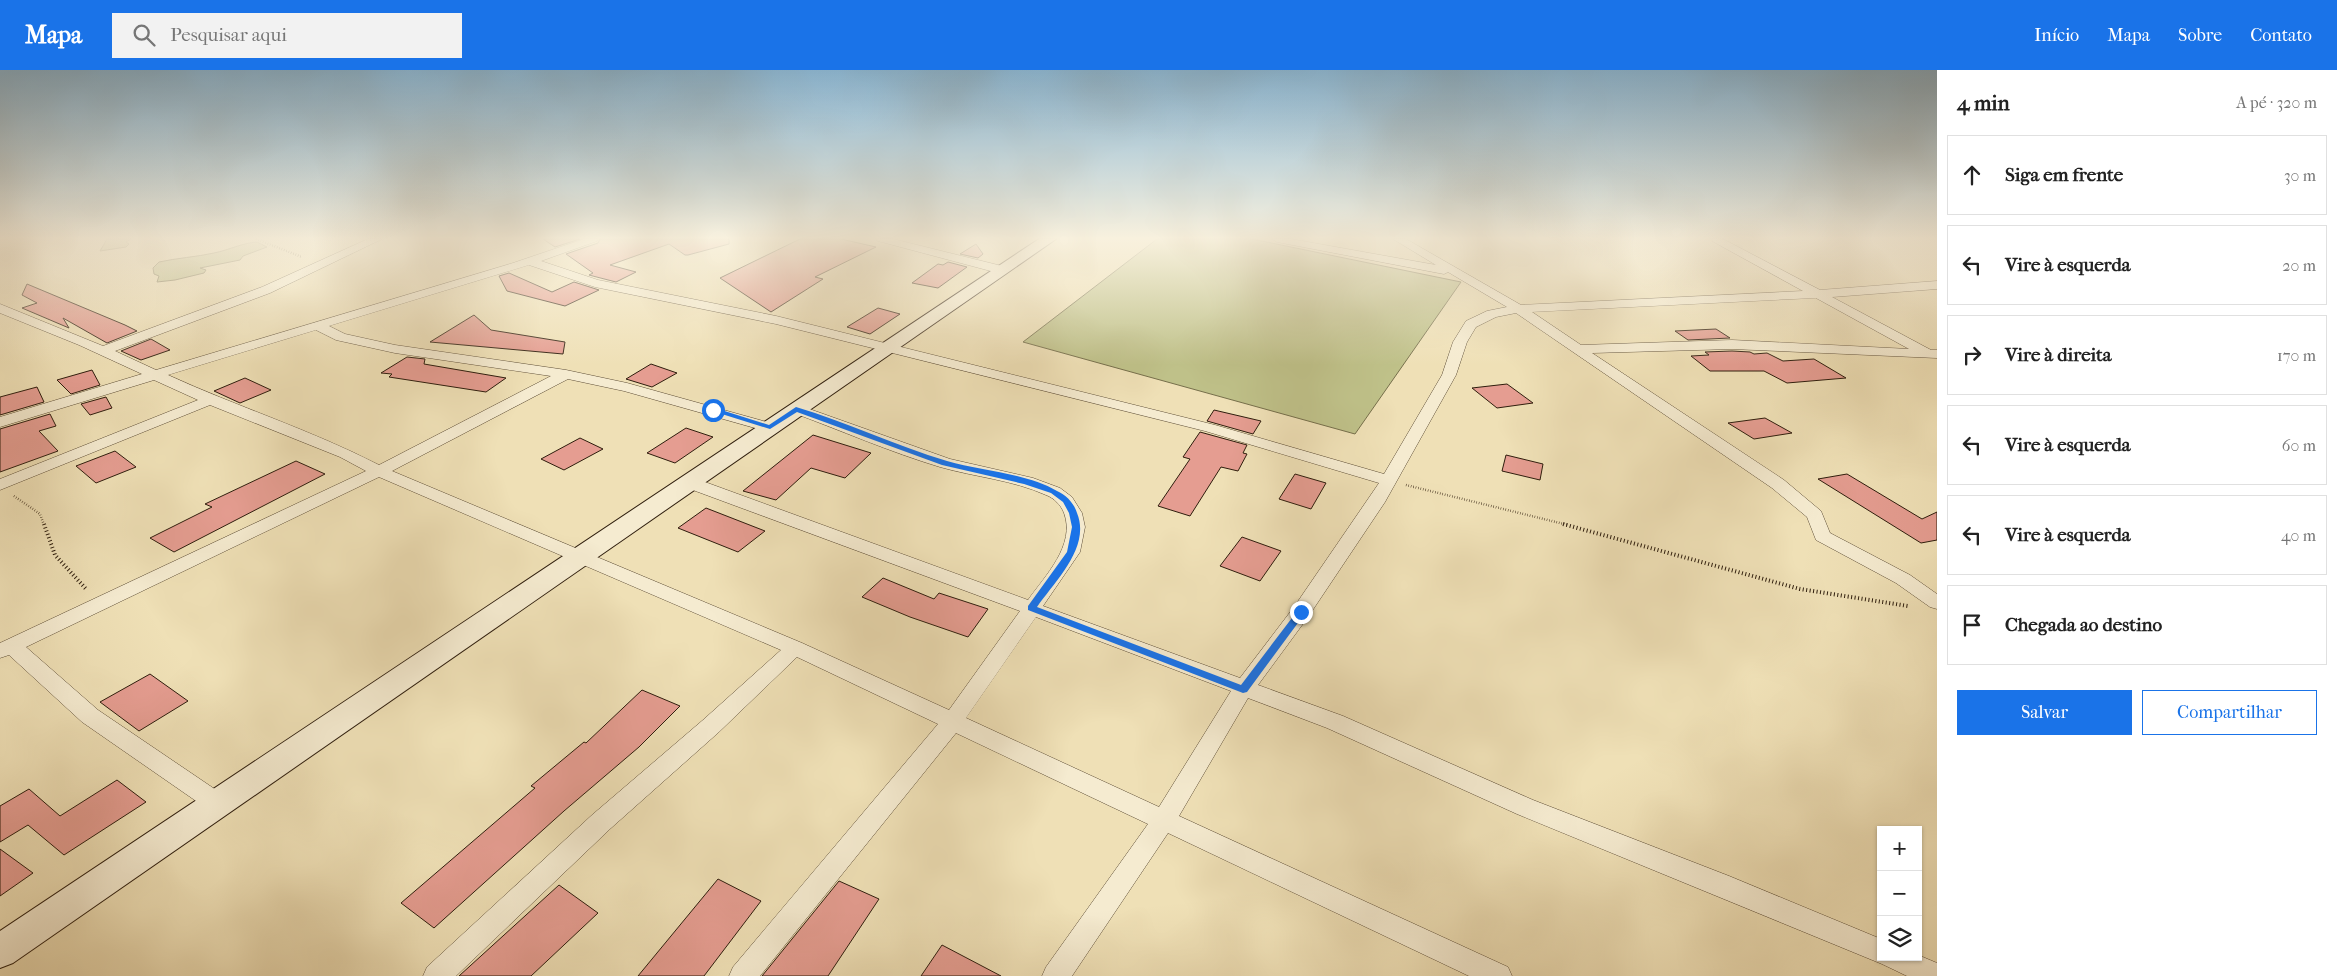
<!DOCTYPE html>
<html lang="pt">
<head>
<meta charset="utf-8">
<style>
  :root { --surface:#fff; --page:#f2f2f2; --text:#222; --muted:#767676; --line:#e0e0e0; --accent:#1a73e8 }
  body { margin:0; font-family:"IM FELL French Canon",serif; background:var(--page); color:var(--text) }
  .controls { position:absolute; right:15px; bottom:15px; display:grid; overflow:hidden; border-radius:0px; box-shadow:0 1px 4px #0004 }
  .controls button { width:45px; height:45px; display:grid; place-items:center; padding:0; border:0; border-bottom:1px solid var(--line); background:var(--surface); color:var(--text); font:25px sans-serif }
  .stop { position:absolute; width:15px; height:15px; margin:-11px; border:4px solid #1a73e8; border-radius:50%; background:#fff }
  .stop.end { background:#1a73e8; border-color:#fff; box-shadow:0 1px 5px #0008 }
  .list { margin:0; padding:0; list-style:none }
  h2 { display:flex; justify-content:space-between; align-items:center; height:65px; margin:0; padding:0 20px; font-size:21px }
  h2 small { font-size:16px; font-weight:400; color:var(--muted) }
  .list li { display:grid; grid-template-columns:32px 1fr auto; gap:15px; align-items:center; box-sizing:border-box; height:80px; margin:0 10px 10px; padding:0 10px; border:1px solid var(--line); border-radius:0px }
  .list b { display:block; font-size:19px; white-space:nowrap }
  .list em { font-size:16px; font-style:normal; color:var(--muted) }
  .actions { display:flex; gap:10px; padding:15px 20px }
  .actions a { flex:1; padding:11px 0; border:1px solid var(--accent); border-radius:0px; text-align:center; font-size:18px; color:var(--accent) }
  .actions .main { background:var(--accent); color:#fff }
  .icon { flex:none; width:28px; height:28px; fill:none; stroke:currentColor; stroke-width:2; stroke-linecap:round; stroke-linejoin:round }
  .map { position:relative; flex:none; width:1937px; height:906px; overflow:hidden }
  header { display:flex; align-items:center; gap:30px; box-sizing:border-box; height:70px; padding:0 25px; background:var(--accent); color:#fff }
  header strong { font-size:24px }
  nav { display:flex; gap:28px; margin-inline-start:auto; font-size:18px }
  .search { width:350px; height:45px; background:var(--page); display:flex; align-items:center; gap:12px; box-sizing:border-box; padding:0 18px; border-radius:0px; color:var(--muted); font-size:19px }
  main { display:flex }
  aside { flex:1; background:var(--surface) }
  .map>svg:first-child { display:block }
</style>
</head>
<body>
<header>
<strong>Mapa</strong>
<div class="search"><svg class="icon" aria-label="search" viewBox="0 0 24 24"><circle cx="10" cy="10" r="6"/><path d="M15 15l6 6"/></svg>Pesquisar aqui</div>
<nav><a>Início</a><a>Mapa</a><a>Sobre</a><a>Contato</a></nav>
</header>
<main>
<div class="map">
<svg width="1937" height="906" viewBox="0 0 1937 906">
  <rect width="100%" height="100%" fill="#efe0b6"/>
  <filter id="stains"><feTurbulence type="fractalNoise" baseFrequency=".004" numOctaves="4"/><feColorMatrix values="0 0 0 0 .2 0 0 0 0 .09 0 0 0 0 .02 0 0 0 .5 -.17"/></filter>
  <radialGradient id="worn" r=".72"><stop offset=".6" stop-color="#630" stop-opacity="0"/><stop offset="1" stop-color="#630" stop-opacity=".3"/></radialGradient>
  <!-- green -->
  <g fill="#bfc189" stroke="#766f4b">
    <path d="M107,169H131L126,172L129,174L126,177L100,181Z"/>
    <path d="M1157,169H1252L1461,212L1355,364L1023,272Z"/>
    <path d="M257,172L267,177L243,186L240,190L200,198L206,200L204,203L175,210L157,212L159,206L154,204L153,198L159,192C177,188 196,187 214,183C229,180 242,173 257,172Z"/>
  </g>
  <!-- building -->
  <g fill="#e59d91" stroke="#2e1d0d">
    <path d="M543,169H580L555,177Z"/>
    <path d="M600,169H729V174L688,185H685L669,174L610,195L636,202L616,212L589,205L593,203L566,184L598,173Z"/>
    <path d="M800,169H841L876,177L815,207L823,209L771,242L720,208Z"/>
    <path d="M976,174L983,184L978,188L960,184Z"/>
    <path d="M948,192L967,197L938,218L912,213L938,194L943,195Z"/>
    <path d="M509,203L552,222L574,212L599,220L565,236L507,221L499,206Z"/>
    <path d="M27,214L125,255L137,261L107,273L63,248L69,258L22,238L37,233L22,225Z"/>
    <path d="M878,238L900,244L870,264L847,257Z"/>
    <path d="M474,245L491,260L565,272L563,284L430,272Z"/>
    <path d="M1716,259L1730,268L1688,270L1675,261Z"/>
    <path d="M151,269L170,280L141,290L121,281Z"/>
    <path d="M1732,281L1750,282L1754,284L1767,283L1783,291L1814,289L1846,308L1787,313L1764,301H1710L1691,286L1709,285L1705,282Z"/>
    <path d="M407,287L425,289L424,294L506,308L486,322L389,307L392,304L381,303Z"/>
    <path d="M651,294L677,303L652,317L626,309Z"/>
    <path d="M92,300L100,315L71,324L57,310Z"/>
    <path d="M245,308L271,320L240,333L214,321Z"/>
    <path d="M1507,314L1533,333L1497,338L1472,318Z"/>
    <path d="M37,317L44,332L0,345V327Z"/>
    <path d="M106,327L112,338L90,345L81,334Z"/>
    <path d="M1214,340L1261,351L1253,364L1207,351Z"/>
    <path d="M50,344L56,356L39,361L58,381L0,402V359Z"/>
    <path d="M1765,348L1792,363L1754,369L1728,353Z"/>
    <path d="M686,358L713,367L675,393L647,383Z"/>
    <path d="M1200,362L1247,375L1243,383L1247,384L1238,401L1221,397L1190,446L1158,436L1190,389L1183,387Z"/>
    <path d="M813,365L871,383L845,408L811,398L776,430L743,421Z"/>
    <path d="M580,368L603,379L564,400L541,389Z"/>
    <path d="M115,381L136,397L96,413L76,396Z"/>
    <path d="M1506,385L1543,394L1540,410L1502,401Z"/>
    <path d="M296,391L325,404L174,482L150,468L212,437L205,434Z"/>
    <path d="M1295,404L1326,413L1311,439L1279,429Z"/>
    <path d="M1847,404L1922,449L1937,442V470L1921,473L1818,409Z"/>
    <path d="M706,438L765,461L738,482L678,458Z"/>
    <path d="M1242,467L1281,481L1260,511L1220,496Z"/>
    <path d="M883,508L934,529L939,523L988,539L968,567L910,547L862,527Z"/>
    <path d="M150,604L188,631L139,661L100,632Z"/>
    <path d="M642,620L680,636L639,677L564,741L434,858L401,833L535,718L531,716L584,672L586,673Z"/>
    <path d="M117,710L146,732L64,785L28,755L0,772V736L29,719L60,746Z"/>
    <path d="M0,779L33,803L0,826Z"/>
    <path d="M718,809L761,831L704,906H638Z"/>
    <path d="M839,811L879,829L828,906H762Z"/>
    <path d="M559,815L598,843L531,906H459Z"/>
    <path d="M942,875L1001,906H921Z"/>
  </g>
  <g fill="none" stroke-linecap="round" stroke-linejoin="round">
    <!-- street casing -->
    <g stroke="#5e4e37" stroke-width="1">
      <g id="street">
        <path d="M368,169H382L270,223L115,281L156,300L513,193L584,169H598L597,171L541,191L598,210L776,246L1215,355L1384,404L1442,305L1453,272L1466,251L1487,241L1507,237L1448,202L1444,204L1277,172L1272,169H1291L1436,195L1393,169H1406L1521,235L1803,221L1712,171L1711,169H1723L1820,220L1937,211V219L1832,227L1931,280H1937V288L1732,279L1592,283L1784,410L1821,441L1830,463L1910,505L1937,524V539L1930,537L1896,513L1816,470L1807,447L1772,418L1516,243L1496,247L1476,257L1467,272L1456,305L1385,432L1308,547L1258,615L1343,646L1533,730L1729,806L1881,869V887H1918V885L1937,893V906H1907L1882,894L1517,744L1327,658L1248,628L1179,746L1508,897L1512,906H1469L1168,763L1072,906H1042L1046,897L1148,754L956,663L760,906H729L733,897L938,654L797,587L719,662L610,759L456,906H423L427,897L592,745L703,650L781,580L379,407L26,577L98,640L225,726L229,733L225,740L217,742L209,740L82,652L9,585L0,588V573L366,401L340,387L210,335L0,420V409L198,330L154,310L0,357V347L142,304L79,275L0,243V234L103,276L262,217ZM529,195L595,217L776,254L1205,361L1379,413L1294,537L1240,608L1043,536L1080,482L1085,457L1082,443L1072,427L1060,418L1033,408L950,389L801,336H791L789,339L791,342C840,360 890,382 940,397C975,407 1013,410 1046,425C1054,428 1061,435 1064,443C1076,475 1045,506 1028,530L694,408H682L680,412L682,416L1020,541L949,640L802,573L392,401L568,309L624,321L769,362L777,357L774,354L627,313L566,300L395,275L345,264L329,256ZM1816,228L1909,279L1732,270L1581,275L1532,242ZM316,260L336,270L395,283L551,306L379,395C311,360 238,337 168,305ZM1036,547L1231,621L1159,737L966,648Z"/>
        <path d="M876,169H893L1006,197L1008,200L1002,204L878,171Z"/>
      </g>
    </g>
    <!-- secondary casing -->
    <g stroke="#2e1d0d" stroke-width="2">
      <path id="secondary" d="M1039,169H1056L13,893L0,898V861Z"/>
    </g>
    <!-- path-far1 -->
    <g stroke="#2e1d0d" stroke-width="2.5" stroke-dasharray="0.5 2" stroke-linecap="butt">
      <path d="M256,169L302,187"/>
      <path d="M1406,415L1568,455"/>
      <path d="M14,426L40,444L44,455"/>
    </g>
    <!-- path -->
    <g stroke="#2e1d0d" stroke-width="4" stroke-dasharray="1 2.5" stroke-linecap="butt">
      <path d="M44,454L55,485L87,520"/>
      <path d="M1563,454L1800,519L1908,536"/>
    </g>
    <!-- street -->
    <use href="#street" fill="#f5ebd0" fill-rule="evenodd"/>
    <!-- secondary -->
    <use href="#secondary" fill="#f5ebd0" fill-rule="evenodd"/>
  </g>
  <!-- sky -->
  <linearGradient id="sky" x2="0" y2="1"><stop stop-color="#8ab7d5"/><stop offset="0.57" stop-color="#f8f1de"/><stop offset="1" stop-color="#f8f1de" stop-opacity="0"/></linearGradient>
  <rect width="1937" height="295" fill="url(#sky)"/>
  <!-- route -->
  <path fill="#1a73e8" d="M796,337C847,352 896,376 947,391C981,401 1026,403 1057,421C1066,425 1074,433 1077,443C1091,477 1055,511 1037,537L1241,615L1298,540L1301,539L1306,542L1247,622L1243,623L1028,540V536L1067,482L1072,457L1069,443L1063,432L1051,423L1024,414L942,395L797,342L770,359L709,340L715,338L769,355Z"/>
  <rect width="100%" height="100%" filter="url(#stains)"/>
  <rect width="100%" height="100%" fill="url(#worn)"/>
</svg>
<div class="controls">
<button>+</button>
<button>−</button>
<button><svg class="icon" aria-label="layers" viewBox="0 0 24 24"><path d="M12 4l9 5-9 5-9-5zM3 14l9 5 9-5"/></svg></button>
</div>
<div class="stop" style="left:713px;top:340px"></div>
<div class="stop end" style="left:1301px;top:542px"></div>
</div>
<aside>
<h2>4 min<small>A pé · 320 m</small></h2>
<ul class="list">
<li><svg class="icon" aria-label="ahead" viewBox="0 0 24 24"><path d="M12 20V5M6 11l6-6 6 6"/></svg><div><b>Siga em frente</b></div><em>30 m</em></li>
<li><svg class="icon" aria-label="left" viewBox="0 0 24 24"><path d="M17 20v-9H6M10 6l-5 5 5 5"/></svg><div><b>Vire à esquerda</b></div><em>20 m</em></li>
<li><svg class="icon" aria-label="right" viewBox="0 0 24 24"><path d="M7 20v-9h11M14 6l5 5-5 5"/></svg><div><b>Vire à direita</b></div><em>170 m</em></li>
<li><svg class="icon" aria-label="left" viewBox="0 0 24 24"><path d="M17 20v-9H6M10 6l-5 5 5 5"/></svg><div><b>Vire à esquerda</b></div><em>60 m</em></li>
<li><svg class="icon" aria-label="left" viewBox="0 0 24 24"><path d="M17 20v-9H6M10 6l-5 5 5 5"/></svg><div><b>Vire à esquerda</b></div><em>40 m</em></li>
<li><svg class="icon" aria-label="arrive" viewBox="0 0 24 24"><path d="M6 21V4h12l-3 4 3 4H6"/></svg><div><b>Chegada ao destino</b></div></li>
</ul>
<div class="actions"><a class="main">Salvar</a><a>Compartilhar</a></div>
</aside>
</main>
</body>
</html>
